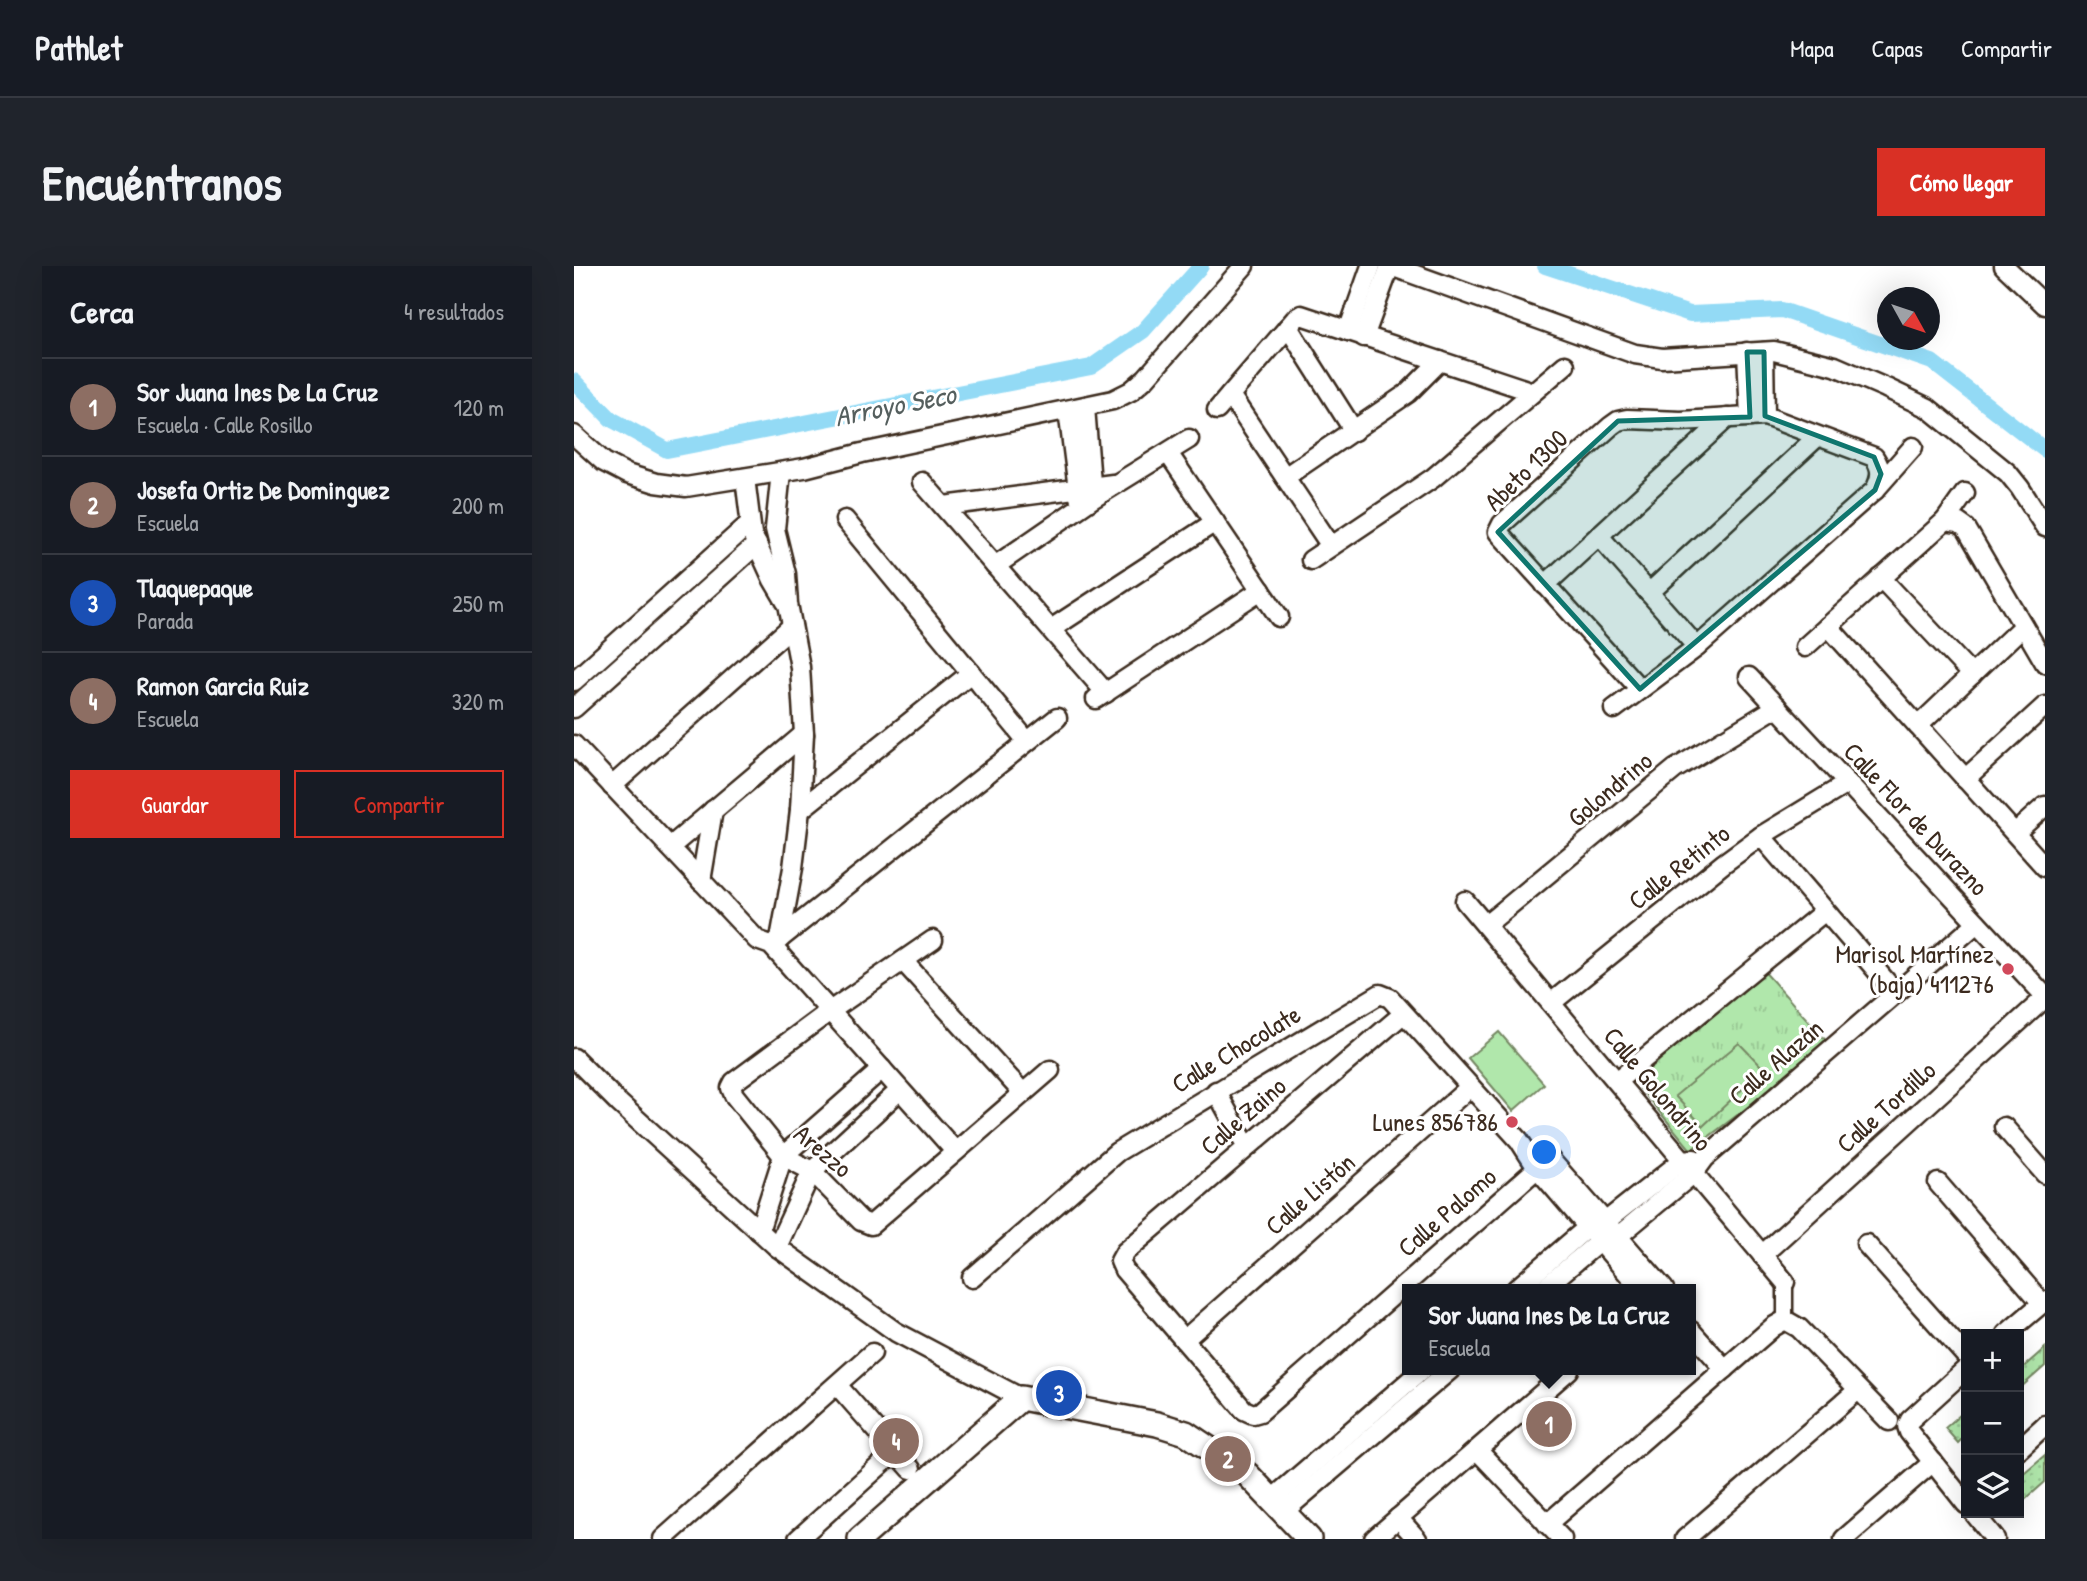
<!DOCTYPE html>
<html lang="es">
<head>
<meta charset="utf-8">
<style>
  :root { --surface:#171b24; --page:#20242c; --text:#f1f3f6; --muted:#9ea1a6; --line:#363941; --accent:#d93025 }
  body { margin:0; font-family:"Patrick Hand",sans-serif; background:var(--page); color:var(--text) }
  .controls { position:absolute; right:21px; bottom:21px; display:grid; overflow:hidden; border-radius:0px; box-shadow:0 7px 28px #0002 }
  .controls button { width:63px; height:63px; display:grid; place-items:center; padding:0; border:0; border-bottom:2px solid var(--line); background:var(--surface); color:var(--text); font:35px sans-serif }
  .compass { position:absolute; left:1303px; top:21px; width:63px; height:63px; border-radius:50%; background:var(--surface); box-shadow:0 7px 28px #0002; rotate:130deg }
  .you { position:absolute; left:971px; top:887px; width:24px; height:24px; margin:-18px; border:5px solid #fff; border-radius:50%; background:#1a73e8; box-shadow:0 0 0 10px #1a73e833 }
  .badge { display:grid; place-items:center; width:46px; height:46px; border-radius:50%; background:var(--accent); color:#fff; font-size:23px; font-weight:700 }
  .pin { position:absolute; translate:-50% -50%; border:4px solid #fff; box-shadow:0 2px 7px #0006 }
  .popup { position:absolute; left:828px; top:1018px; width:294px; height:91px; box-sizing:border-box; display:grid; place-content:center; border-radius:0px; background:var(--surface); filter:drop-shadow(0 2px 5px #0005); font-size:23px; white-space:nowrap; color:var(--muted) }
  .popup b { font-size:26px; color:var(--text) }
  .popup::after { content:''; position:absolute; left:50%; top:100%; margin-left:-14px; border:14px solid transparent; border-top-color:var(--surface) }
  .list { margin:0; padding:0; list-style:none }
  h2 { display:flex; justify-content:space-between; align-items:center; height:91px; margin:0; padding:0 28px; font-size:30px }
  h2 small { font-size:23px; font-weight:400; color:var(--muted) }
  .list li { display:grid; grid-template-columns:46px 1fr auto; gap:21px; align-items:center; box-sizing:border-box; height:98px; padding:0 28px; border-top:2px solid var(--line) }
  .list b { display:block; font-size:26px; white-space:nowrap }
  .list p { margin:0; font-size:23px; white-space:nowrap; color:var(--muted) }
  .list em { font-size:23px; font-style:normal; color:var(--muted) }
  .actions { display:flex; gap:14px; padding:21px 28px }
  .actions a { flex:1; padding:16px 0; border:2px solid var(--accent); border-radius:0px; text-align:center; font-size:24px; color:var(--accent) }
  .actions .main { background:var(--accent); color:#fff }
  .icon { flex:none; width:38px; height:38px; fill:none; stroke:currentColor; stroke-width:2; stroke-linecap:round; stroke-linejoin:round }
  .map { position:relative; flex:none; width:1471px; height:1273px; overflow:hidden; border-radius:0px }
  header { display:flex; align-items:center; gap:42px; box-sizing:border-box; height:98px; padding:0 35px; background:var(--surface); border-bottom:2px solid var(--line) }
  header strong { font-size:33px }
  nav { display:flex; gap:38px; margin-inline-start:auto; font-size:24px }
  .intro { display:flex; align-items:center; justify-content:space-between; box-sizing:border-box; height:168px; padding:0 42px }
  h1 { margin:0; font-size:49px }
  .button { padding:18px 32px; border-radius:0px; background:var(--accent); color:#fff; font-size:24px; font-weight:700 }
  main { display:flex; gap:42px; padding:0 42px }
  aside { flex:1; background:var(--surface); border-radius:0px; box-shadow:0 7px 28px #0002 }
  .map>svg:first-child { display:block }
</style>
</head>
<body>
<header>
<strong>Pathlet</strong>
<nav><a>Mapa</a><a>Capas</a><a>Compartir</a></nav>
</header>
<div class="intro"><h1>Encuéntranos</h1><a class="button">Cómo llegar</a></div>
<main>
<aside>
<h2>Cerca<small>4 resultados</small></h2>
<ul class="list">
<li><span class="badge" style="background:#8d6e63">1</span><div><b>Sor Juana Ines De La Cruz</b><p>Escuela · Calle Rosillo</p></div><em>120 m</em></li>
<li><span class="badge" style="background:#8d6e63">2</span><div><b>Josefa Ortiz De Dominguez</b><p>Escuela</p></div><em>200 m</em></li>
<li><span class="badge" style="background:#1a4fb4">3</span><div><b>Tlaquepaque</b><p>Parada</p></div><em>250 m</em></li>
<li><span class="badge" style="background:#8d6e63">4</span><div><b>Ramon Garcia Ruiz</b><p>Escuela</p></div><em>320 m</em></li>
</ul>
<div class="actions"><a class="main">Guardar</a><a>Compartir</a></div>
</aside>
<div class="map">
<svg width="1471" height="1273" viewBox="0 0 1471 1273">
  <defs>
    <pattern id="grass-dots" width="8" height="8" patternUnits="userSpaceOnUse" patternTransform="scale(1.75)"><rect width="8" height="8" fill="#b0e7ab"/><path d="M2 2h.1M6 6h.1" fill="none" stroke="#98c693" stroke-width="1.8" stroke-linecap="round"/></pattern>
    <pattern id="park-tufts" width="24" height="20" patternUnits="userSpaceOnUse" patternTransform="scale(1.75)"><rect width="24" height="20" fill="#b0e7ab"/><path d="M3 7l-1-3M5 7V3M7 7l1-3M15 17l-1-3M17 17v-4M19 17l1-3" fill="none" stroke="#98c693"/></pattern>
  </defs>
  <rect width="100%" height="100%" fill="#fff"/>
  <filter id="ink" filterUnits="userSpaceOnUse"><feTurbulence type="fractalNoise" baseFrequency=".0143" numOctaves="2"/><feDisplacementMap in="SourceGraphic" scale="14" xChannelSelector="R" yChannelSelector="G"/><feConvolveMatrix kernelMatrix="1 2 1 2 8 2 1 2 1" color-interpolation-filters="sRGB"/></filter>
  <g filter="url(#ink)">
    <!-- grass -->
    <g fill="url(#grass-dots)" stroke="#768864" stroke-width="2">
      <path d="M1471,1082V1100L1445,1123V1105Z"/>
      <path d="M1387,1148L1392,1149V1169L1384,1177L1371,1162Z"/>
      <path d="M1471,1189V1216L1445,1239V1211Z"/>
    </g>
    <!-- park -->
    <path fill="url(#park-tufts)" stroke="#768864" stroke-width="2" d="M1188,703L1256,779L1117,884L1061,816Z"/>
    <!-- garden -->
    <g fill="#b0e7ab" stroke="#768864" stroke-width="2">
      <path d="M925,766L970,818L939,845L894,792Z"/>
      <path d="M1165,777L1190,803L1129,860L1101,830Z"/>
    </g>
    <g fill="none" stroke-linecap="round" stroke-linejoin="round">
      <!-- canal -->
      <g stroke="#93daf5" stroke-width="16">
        <path d="M971,0L1116,48L1208,44L1358,96L1471,184"/>
        <path d="M0,115L37,153L93,184L517,101L569,65L627,0"/>
      </g>
      <!-- pedestrian casing -->
      <g stroke="#3b2a1e" stroke-width="19">
        <path id="pedestrian" d="M1211,1016V1054"/>
      </g>
      <!-- minor casing -->
      <g stroke="#3b2a1e" stroke-width="23">
        <g id="minor">
          <path d="M817,0L1061,88L1088,92L1200,85L1261,100L1312,122L1354,142L1434,207L1446,222L1471,261"/>
          <path d="M1430,0L1471,39"/>
          <path d="M714,61L780,165"/>
          <path d="M774,65L797,0"/>
          <path d="M790,71L816,0"/>
          <path d="M1173,86L1176,151"/>
          <path d="M1190,86L1191,150"/>
          <path d="M656,129L757,280"/>
          <path d="M511,141L518,230"/>
          <path d="M494,144L505,231"/>
          <path d="M643,144L722,52L727,49L959,126"/>
          <path d="M0,169L30,196L53,208L82,217L112,221L230,202L288,187L539,134L557,125L572,112L670,0"/>
          <path d="M594,187L705,351"/>
          <path d="M711,211L834,127L866,95"/>
          <path d="M171,212L178,268L199,314L212,336"/>
          <path d="M348,216L532,427"/>
          <path d="M370,240L539,218"/>
          <path d="M271,254L453,475"/>
          <path d="M1371,255L1385,257L1392,262L1471,397"/>
          <path d="M1025,270L1123,381"/>
          <path d="M737,294L859,212L991,99"/>
          <path d="M421,300L518,233L615,173"/>
          <path d="M1307,312L1398,409"/>
          <path d="M971,319L1153,152"/>
          <path d="M1075,327L1243,171"/>
          <path d="M1254,360L1471,601"/>
          <path d="M477,363L641,256"/>
          <path d="M1231,381L1371,255L1391,227"/>
          <path d="M1175,411L1471,730"/>
          <path d="M0,415L176,257"/>
          <path d="M1066,423L924,266L928,258L1037,160L1044,155L1053,153L1107,155L1191,150L1300,191C1308,203 1308,210 1301,224"/>
          <path d="M522,433L687,324"/>
          <path d="M0,442L183,278"/>
          <path d="M1040,443L1123,381L1301,224L1339,181"/>
          <path d="M1344,460L1449,360"/>
          <path d="M0,479L183,674L197,679L381,885"/>
          <path d="M1391,513L1471,440"/>
          <path d="M38,520L218,360"/>
          <path d="M226,544L397,407"/>
          <path d="M1441,567L1471,540"/>
          <path d="M1187,570L1322,727"/>
          <path d="M96,581L230,468"/>
          <path d="M127,615L139,544"/>
          <path d="M891,635L1211,1016"/>
          <path d="M912,659L1101,503L1203,441"/>
          <path d="M206,673L219,602L226,544L230,468L226,401L214,338L212,308L201,263L207,206"/>
          <path d="M359,674L256,745L160,816L157,822L160,829L209,890L238,905L287,955L297,959L476,804"/>
          <path d="M203,675L483,452"/>
          <path d="M329,695L449,827"/>
          <path d="M977,737L1150,597L1187,570L1274,517"/>
          <path d="M829,748L551,986L546,995L550,1004L670,1144L679,1148L686,1146L975,892"/>
          <path d="M0,792L45,837L203,981L322,1066L447,1132"/>
          <path d="M1043,815L1251,645"/>
          <path d="M642,825L673,881"/>
          <path d="M1430,861L1471,908"/>
          <path d="M966,886L975,892L1090,1023"/>
          <path d="M1364,917L1468,1037"/>
          <path d="M185,965L209,890L308,803"/>
          <path d="M1292,978L1392,1090"/>
          <path d="M203,981L238,905L326,824"/>
          <path d="M1188,989L1471,732"/>
          <path d="M398,1012L543,886L806,728L816,732L945,874L963,902L1067,1023"/>
          <path d="M942,1023L1014,961L1031,956L1109,894L1120,893"/>
          <path d="M969,1023L1026,975L1043,971L1120,907L1131,892L1403,657"/>
          <path d="M1117,1065L1151,1103"/>
          <path d="M1432,1068L1471,1035"/>
          <path d="M610,1074L896,821"/>
          <path d="M1392,1103L1336,1154L1333,1160L1335,1166L1392,1238"/>
          <path d="M263,1119L337,1203"/>
          <path d="M1445,1183L1471,1159"/>
          <path d="M903,1184L988,1273"/>
          <path d="M697,1234L848,1104"/>
          <path d="M709,1246L876,1104"/>
          <path d="M1400,1247L1421,1273"/>
          <path d="M824,1252L843,1273"/>
          <path d="M973,1258L1199,1061L1211,1054L1225,1062L1315,1155"/>
          <path d="M89,1273L298,1087"/>
          <path d="M224,1273L322,1185"/>
          <path d="M800,1273L995,1104"/>
          <path d="M1111,1273L1284,1124"/>
          <path d="M1270,1273L1359,1196"/>
        </g>
      </g>
      <!-- tertiary casing -->
      <g stroke="#3b2a1e" stroke-width="28">
        <path id="tertiary" d="M286,1273L447,1132L583,1158L612,1167L673,1208L735,1273"/>
      </g>
      <!-- pedestrian -->
      <use href="#pedestrian" stroke="#fff" stroke-width="14"/>
      <!-- minor -->
      <use href="#minor" stroke="#fff" stroke-width="18"/>
      <!-- tertiary -->
      <use href="#tertiary" stroke="#fff" stroke-width="23"/>
    </g>
  </g>
  <!-- marked area -->
  <path fill="#0f766e" fill-opacity="0.2" stroke="#0f766e" stroke-width="5" stroke-linejoin="round" d="M1173,86H1190L1191,150L1300,191L1307,208L1301,224L1066,423L924,266L1044,155L1176,151Z"/>
  <!-- markers -->
  <g fill="#d1495b" stroke="#fff" stroke-width="2.5">
    <circle cx="1434" cy="703" r="7"/>
    <circle cx="938" cy="856" r="7"/>
  </g>
  <g text-anchor="middle" stroke-width="6" stroke-linejoin="round" paint-order="stroke">
    <!-- street labels -->
    <g font-size="26" fill="#3b2a1e" stroke="#fff">
      <text transform="translate(952 204) rotate(-44)" y="9">Abeto 1300</text>
      <text transform="translate(1036 523) rotate(-40)" y="9">Golondrino</text>
      <text transform="translate(1342 553) rotate(47)" y="9">Calle Flor de Durazno</text>
      <text transform="translate(1105 601) rotate(-38)" y="9">Calle Retinto</text>
      <text transform="translate(662 783) rotate(-31)" y="9">Calle Chocolate</text>
      <text transform="translate(1202 796) rotate(-41)" y="9">Calle Alazán</text>
      <text transform="translate(1084 823) rotate(50)" y="9">Calle Golondrino</text>
      <text transform="translate(1312 841) rotate(-42)" y="9">Calle Tordillo</text>
      <text transform="translate(669 850) rotate(-41)" y="9">Calle Zaino</text>
      <text transform="translate(249 885) rotate(40)" y="9">Arezzo</text>
      <text transform="translate(736 928) rotate(-41)" y="9">Calle Listón</text>
      <text transform="translate(873 946) rotate(-41)" y="9">Calle Palomo</text>
    </g>
    <!-- poi labels -->
    <g font-size="26" fill="#3b2a1e" stroke="#fff" text-anchor="end">
      <text x="1420" y="697">Marisol Martínez<tspan x="1420" dy="30">(baja) 411276</tspan></text>
      <text x="924" y="865">Lunes 856786</text>
    </g>
    <!-- water labels -->
    <g font-size="28" font-style="italic" fill="#555f5e" stroke="#fff">
      <text transform="translate(321 139) rotate(-11)" y="10">Arroyo Seco</text>
    </g>
  </g>
</svg>
<div class="controls">
<button>+</button>
<button>−</button>
<button><svg class="icon" aria-label="layers" viewBox="0 0 24 24"><path d="M12 4l9 5-9 5-9-5zM3 14l9 5 9-5"/></svg></button>
</div>
<svg class="compass" viewBox="-18 -18 36 36"><path d="M0-13l5 13h-10z" fill="#e53935"/><path d="M0 13l5-13h-10z" fill="#9ea1a6"/></svg>
<div class="you"></div>
<div class="pin badge" style="left:975px;top:1158px;background:#8d6e63">1</div>
<div class="popup"><b>Sor Juana Ines De La Cruz</b>Escuela</div>
<div class="pin badge" style="left:654px;top:1193px;background:#8d6e63">2</div>
<div class="pin badge" style="left:485px;top:1127px;background:#1a4fb4">3</div>
<div class="pin badge" style="left:322px;top:1175px;background:#8d6e63">4</div>
</div>
</main>
</body>
</html>
